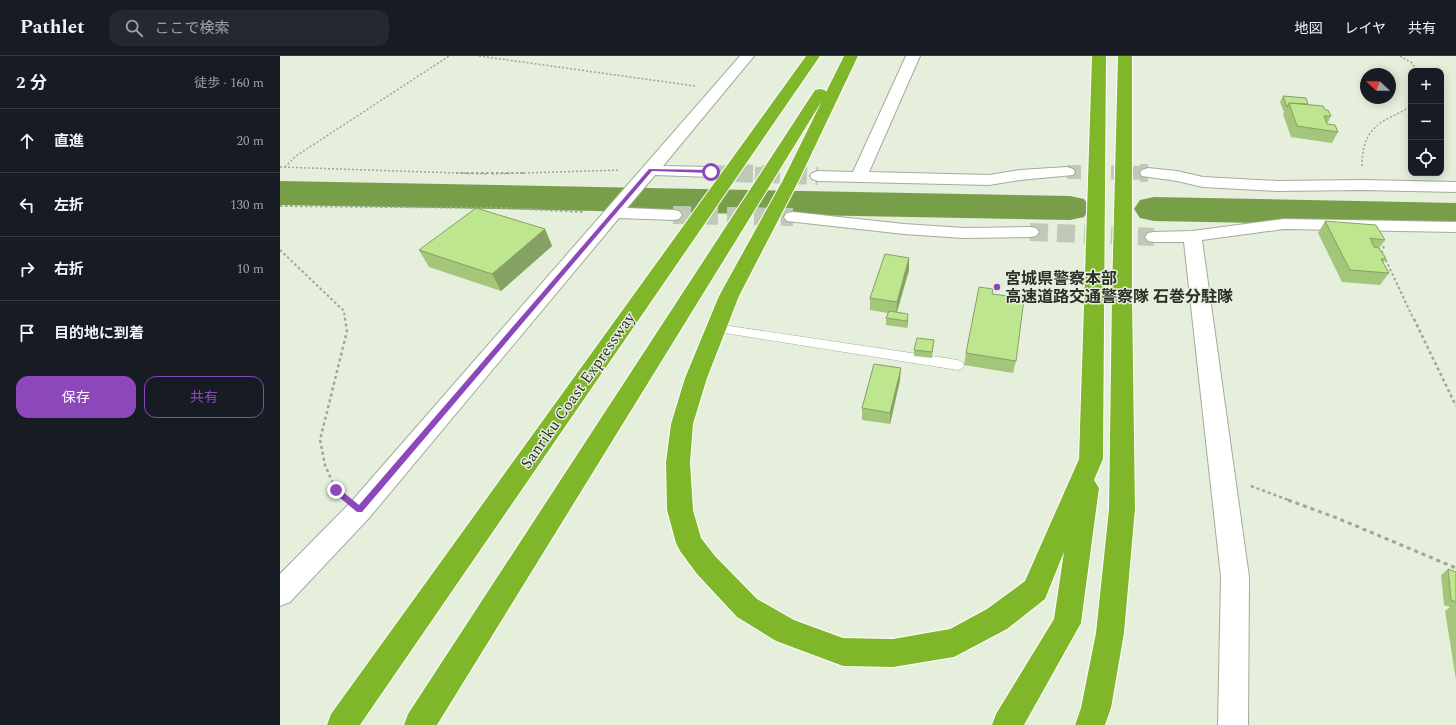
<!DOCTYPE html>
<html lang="ja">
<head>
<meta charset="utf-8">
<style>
  :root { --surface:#171b24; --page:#242831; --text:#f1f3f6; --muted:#9ea1a6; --line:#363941; --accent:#8c48bb }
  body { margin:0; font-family:Spectral,"Noto Sans JP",serif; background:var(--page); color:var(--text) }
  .controls { position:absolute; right:12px; top:12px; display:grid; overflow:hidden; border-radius:8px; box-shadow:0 2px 10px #0003 }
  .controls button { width:36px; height:36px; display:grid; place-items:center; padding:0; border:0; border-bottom:1px solid var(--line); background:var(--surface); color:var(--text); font:20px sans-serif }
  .compass { position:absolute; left:1080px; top:12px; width:36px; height:36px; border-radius:50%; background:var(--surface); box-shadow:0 2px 10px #0003; rotate:291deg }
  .stop { position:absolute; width:12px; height:12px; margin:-9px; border:3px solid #8c48bb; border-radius:50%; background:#fff }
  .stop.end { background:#8c48bb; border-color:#fff; box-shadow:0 1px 4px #0008 }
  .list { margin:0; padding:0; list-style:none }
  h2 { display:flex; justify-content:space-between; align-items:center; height:52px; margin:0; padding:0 16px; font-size:17px }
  h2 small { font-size:13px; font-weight:400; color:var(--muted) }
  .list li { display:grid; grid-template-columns:26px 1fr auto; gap:12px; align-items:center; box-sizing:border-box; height:64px; padding:0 16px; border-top:1px solid var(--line) }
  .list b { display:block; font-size:15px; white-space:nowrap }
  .list em { font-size:13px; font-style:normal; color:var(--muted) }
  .actions { display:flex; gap:8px; padding:12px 16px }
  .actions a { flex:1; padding:9px 0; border:1px solid var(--accent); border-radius:12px; text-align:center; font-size:14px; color:var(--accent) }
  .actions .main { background:var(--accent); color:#fff }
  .icon { flex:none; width:22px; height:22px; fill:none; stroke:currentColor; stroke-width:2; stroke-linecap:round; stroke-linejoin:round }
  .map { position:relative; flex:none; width:1176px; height:669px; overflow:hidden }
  header { display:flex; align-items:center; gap:24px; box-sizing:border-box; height:56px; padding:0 20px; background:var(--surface); border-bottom:1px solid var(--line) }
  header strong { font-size:19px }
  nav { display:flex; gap:22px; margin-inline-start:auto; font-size:14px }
  .search { width:280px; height:36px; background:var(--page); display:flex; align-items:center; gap:10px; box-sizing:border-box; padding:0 14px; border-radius:12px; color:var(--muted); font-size:15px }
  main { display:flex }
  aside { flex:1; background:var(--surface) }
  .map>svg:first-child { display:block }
</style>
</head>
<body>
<header>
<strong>Pathlet</strong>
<div class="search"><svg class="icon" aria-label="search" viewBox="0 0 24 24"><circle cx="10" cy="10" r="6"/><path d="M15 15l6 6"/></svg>ここで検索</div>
<nav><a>地図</a><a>レイヤ</a><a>共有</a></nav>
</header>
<main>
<aside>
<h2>2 分<small>徒歩 · 160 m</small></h2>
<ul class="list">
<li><svg class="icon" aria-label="ahead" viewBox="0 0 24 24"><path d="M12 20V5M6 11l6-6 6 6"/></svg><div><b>直進</b></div><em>20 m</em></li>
<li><svg class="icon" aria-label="left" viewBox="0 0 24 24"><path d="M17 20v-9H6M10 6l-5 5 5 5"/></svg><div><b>左折</b></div><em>130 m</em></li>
<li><svg class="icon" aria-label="right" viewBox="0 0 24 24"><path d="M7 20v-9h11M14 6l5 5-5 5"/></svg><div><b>右折</b></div><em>10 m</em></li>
<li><svg class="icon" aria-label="arrive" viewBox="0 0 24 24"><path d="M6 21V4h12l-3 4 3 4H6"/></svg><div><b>目的地に到着</b></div></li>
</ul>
<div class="actions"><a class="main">保存</a><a>共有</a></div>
</aside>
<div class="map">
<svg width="1176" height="669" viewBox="0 0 1176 669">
  <rect width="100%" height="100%" fill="#e5efdc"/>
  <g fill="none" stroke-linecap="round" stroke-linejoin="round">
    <!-- river -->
    <g fill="#799e4a" fill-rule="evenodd">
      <path d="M0,125L790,140L804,143L810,152L804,161L790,164L0,149Z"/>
      <path d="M874,141L1176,147V171L874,165L860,162L854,153L860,144Z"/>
    </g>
    <!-- minor-tunnel-far1 -->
    <g stroke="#c0c9b8" stroke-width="14" stroke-dasharray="14 8" stroke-linecap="butt">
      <path d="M431,116L482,118"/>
      <path d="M787,116L868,117"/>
    </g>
    <!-- minor-tunnel -->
    <g stroke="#c0c9b8" stroke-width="18" stroke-dasharray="18 9" stroke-linecap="butt">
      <path d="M455,117L538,120"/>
      <path d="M860,117H868"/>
      <path d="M393,159L513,161"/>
      <path d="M750,176L874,181"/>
    </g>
    <!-- service casing -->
    <g stroke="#a3ac9a" stroke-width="1">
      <path id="service" d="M436,268L678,304L682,306L684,309L682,312L678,314L432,275L430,272L432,269Z"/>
    </g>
    <!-- minor casing -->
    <g stroke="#a3ac9a" stroke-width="2">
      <g id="minor">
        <path d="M460,0H474L383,110L431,111L437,113L439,116L437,119L431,121L375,119L347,152L393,154L399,155L402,159L399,163L393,164L339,162L89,462L10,546L0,550V518L71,446Z"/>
        <path d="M626,0H640L589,116L709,119L740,114L787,111L793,113L795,116L793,119L740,124L709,129L538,125L532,123L530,120L532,117L538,115L573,116Z"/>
        <path d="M868,112L897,115L923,121L997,125L1083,124L1176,126V136L1083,134L997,135L923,131L897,125L862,120L860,117L862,114Z"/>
        <path d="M513,156L624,168L684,172L750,171L756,172L759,176L756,180L750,181L684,182L624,178L507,165L504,161L507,157Z"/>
        <path d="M1004,163L1176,166V176L1004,173L922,184L969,521L968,669H938L941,521L904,186H874L868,185L865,181L868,177L874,176L912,175Z"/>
      </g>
    </g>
    <!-- motorway casing -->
    <g stroke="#fff" stroke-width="2">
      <g id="motorway">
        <path d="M526,0H540L80,669H47L51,658Z"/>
        <path d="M564,0H578L519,124L459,240L427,322L413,368L410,406L413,454L421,482L435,500L477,543L514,564L563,582L613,583L670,573L707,553L745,525L799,403L812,0H826L823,403L814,424L819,432L801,567L744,669H712L716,658L774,563L784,496L765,543L727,573L674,601L613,611L563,610L496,585L457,561L417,518L400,495L396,487L387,454L386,406L391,368L405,322L439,240L503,124L542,45L157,669H124L128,658L533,37L535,34L540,33L545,34L546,36Z"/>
        <path d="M838,0H852V237L855,453L844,577L831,652L825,669H795L801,652L816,577L829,453L832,237Z"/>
      </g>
    </g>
    <!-- path-far3 -->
    <g stroke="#9ea697" stroke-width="1.5" stroke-dasharray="2 2" stroke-linecap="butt">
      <path d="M199,0L415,30"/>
      <path d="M1120,0L1132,7L1137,15"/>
      <path d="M1082,110C1082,88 1088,72 1109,62C1116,58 1124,55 1131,50"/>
      <path d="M0,111L206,118"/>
      <path d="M5,111L16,100L169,0"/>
      <path d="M212,118L340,114"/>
    </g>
    <!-- path-far2 -->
    <g stroke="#9ea697" stroke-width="2" stroke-dasharray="2.5 2.5" stroke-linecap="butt">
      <path d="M176,117H245"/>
      <path d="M0,150L227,152L303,156"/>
      <path d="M1104,190L1102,196L1134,264"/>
      <path d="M0,194L64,255L65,264"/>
    </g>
    <!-- path-far1 -->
    <g stroke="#9ea697" stroke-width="2.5" stroke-dasharray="3 3" stroke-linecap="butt">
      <path d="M1134,263L1176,350"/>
      <path d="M971,430L1011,445"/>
      <path d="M59,437L56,434L45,409L40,384L67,275L65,263"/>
    </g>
    <!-- path -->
    <path stroke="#9ea697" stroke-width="3" stroke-dasharray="4 4" stroke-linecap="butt" d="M1008,444L1057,462L1176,512"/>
    <!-- service -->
    <use href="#service" fill="#fff" fill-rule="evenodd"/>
    <!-- minor -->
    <use href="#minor" fill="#fff" fill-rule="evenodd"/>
    <!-- motorway -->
    <use href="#motorway" fill="#80b62a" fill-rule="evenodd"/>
  </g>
  <!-- wall -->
  <g fill="#a3c67b">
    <path d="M1003,40L1045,54L1051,60L1047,68L1058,76L1052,87L1011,81L1003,58L1004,56L1000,46Z"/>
    <path d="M1045,165L1105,184L1099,192L1106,203L1103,207L1109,217L1100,229L1062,226L1038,177Z"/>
    <path d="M265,173L272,190L221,235L149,211L139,194Z"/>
    <path d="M629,202V214L617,257L628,265L627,272L606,269V262L608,257L590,254V242Z"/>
    <path d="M712,238L738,242L736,305L733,317L684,309L686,297Z"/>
    <path d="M654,284L652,302L634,300V294Z"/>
    <path d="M620,324L610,368L582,364V352Z"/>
    <path d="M1168,513L1176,516V624L1165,555L1170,551L1164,549L1161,519Z"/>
  </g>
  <!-- shaded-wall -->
  <g fill="#85a164">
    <path d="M265,173L272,190L221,235L212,218Z"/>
    <path d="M629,202V214L616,258L617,246Z"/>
    <path d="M628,258V265L627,272V265Z"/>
    <path d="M621,312L620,324L610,368V357Z"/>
  </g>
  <!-- building -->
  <g fill="#bee68f" stroke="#85a164">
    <path d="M1003,40L1026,42L1028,48L1009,47L1007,51Z"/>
    <path d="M1009,47L1043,50L1045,54H1048L1051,60H1044L1047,68L1055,69L1058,76L1017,70Z"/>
    <path d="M196,152L265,173L212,218L139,194Z"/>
    <path d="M1045,165L1096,169L1105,184L1090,182L1094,191L1099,192L1106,203H1101L1109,217L1070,214Z"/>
    <path d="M605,198L629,202L617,246L590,242Z"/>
    <path d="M699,231L713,233L712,238L728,240L729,235L739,237L738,242L744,243L736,305L686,297Z"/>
    <path d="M609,255L628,258L627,265L606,262Z"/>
    <path d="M637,282L654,284L652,296L634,294Z"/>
    <path d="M594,308L621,312L610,357L582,352Z"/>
    <path d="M1168,513L1176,516V546L1171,544Z"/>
  </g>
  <!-- route -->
  <path fill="#8c48bb" d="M369,113L431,114L433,116L431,117L372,115L82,456H77L53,436V432H58L79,449Z"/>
  <!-- markers -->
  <circle fill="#8c48bb" stroke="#e5efdc" stroke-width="1.5" cx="717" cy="231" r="4"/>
  <g text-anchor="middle" stroke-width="3" stroke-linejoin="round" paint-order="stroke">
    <!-- poi labels -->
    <g font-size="16" font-weight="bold" fill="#2b2f27" stroke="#e5efdc" text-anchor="start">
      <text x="725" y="228">宮城県警察本部<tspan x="725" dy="18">高速道路交通警察隊 石巻分駐隊</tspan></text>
    </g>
    <!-- street labels -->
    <g font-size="16" fill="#2b2f27" stroke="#e5efdc">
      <text transform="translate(297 334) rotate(-55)" y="6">Sanriku Coast Expressway</text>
    </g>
  </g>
</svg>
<div class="controls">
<button>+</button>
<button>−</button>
<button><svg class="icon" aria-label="locate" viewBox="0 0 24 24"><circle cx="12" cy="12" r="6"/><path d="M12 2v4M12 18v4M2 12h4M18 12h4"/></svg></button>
</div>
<svg class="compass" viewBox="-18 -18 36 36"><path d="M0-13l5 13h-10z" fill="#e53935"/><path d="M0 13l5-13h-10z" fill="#9ea1a6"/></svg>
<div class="stop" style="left:431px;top:116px"></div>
<div class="stop end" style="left:56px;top:434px"></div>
</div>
</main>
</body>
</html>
